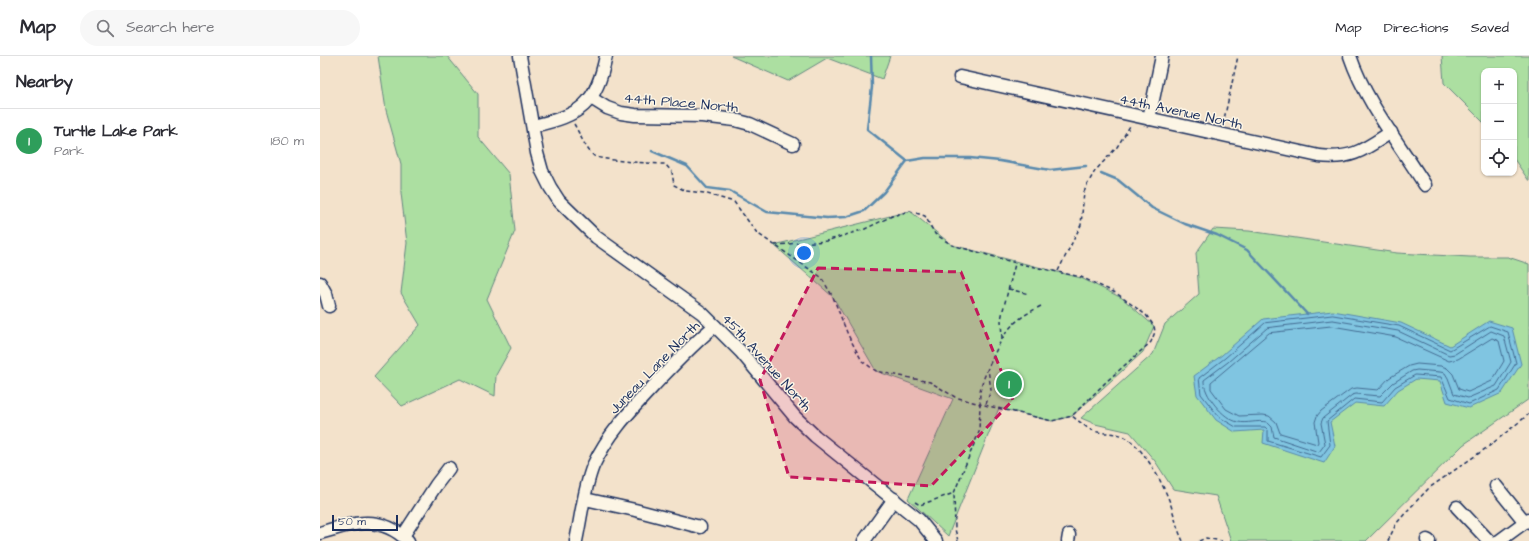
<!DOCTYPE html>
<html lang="en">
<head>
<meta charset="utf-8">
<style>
  :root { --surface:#fff; --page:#f7f7f7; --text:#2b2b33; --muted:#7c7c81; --line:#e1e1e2; --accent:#7c3aed }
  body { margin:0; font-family:"Architects Daughter",sans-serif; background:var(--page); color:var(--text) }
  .controls { position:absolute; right:12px; top:12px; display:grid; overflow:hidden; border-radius:8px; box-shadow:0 1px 3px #0004 }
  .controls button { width:36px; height:36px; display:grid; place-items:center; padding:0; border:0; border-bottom:1px solid var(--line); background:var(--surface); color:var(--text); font:20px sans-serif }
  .scale { position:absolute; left:12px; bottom:10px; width:66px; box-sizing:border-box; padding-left:4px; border:2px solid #1b2f5e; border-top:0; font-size:11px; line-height:14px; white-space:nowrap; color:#1b2f5e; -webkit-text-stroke:3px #fcf5e5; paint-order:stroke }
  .you { position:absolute; left:484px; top:197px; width:14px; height:14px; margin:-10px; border:3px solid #fff; border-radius:50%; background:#1a73e8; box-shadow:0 0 0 6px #1a73e833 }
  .badge { display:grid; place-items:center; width:26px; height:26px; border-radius:50%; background:var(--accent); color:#fff; font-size:13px; font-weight:700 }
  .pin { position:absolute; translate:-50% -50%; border:2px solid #fff; box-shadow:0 1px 4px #0006 }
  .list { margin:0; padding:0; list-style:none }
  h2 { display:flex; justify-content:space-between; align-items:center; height:52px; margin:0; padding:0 16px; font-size:17px }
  h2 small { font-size:13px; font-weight:400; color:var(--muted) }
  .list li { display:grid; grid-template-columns:26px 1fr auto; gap:12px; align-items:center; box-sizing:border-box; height:64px; padding:0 16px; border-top:1px solid var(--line) }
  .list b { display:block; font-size:15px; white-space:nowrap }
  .list p { margin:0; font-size:13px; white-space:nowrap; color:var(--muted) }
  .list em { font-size:13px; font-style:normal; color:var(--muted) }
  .icon { flex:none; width:22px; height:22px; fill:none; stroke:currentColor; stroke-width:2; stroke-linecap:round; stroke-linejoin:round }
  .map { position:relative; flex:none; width:1209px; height:485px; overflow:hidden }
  header { display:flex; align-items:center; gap:24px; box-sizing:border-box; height:56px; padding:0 20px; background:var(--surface); border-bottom:1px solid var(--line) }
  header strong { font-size:19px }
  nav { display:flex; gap:22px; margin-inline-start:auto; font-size:14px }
  .search { width:280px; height:36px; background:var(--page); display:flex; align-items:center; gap:10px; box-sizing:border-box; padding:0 14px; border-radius:22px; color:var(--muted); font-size:15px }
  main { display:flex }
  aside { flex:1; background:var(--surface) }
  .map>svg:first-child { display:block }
</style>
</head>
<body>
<header>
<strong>Map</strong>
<div class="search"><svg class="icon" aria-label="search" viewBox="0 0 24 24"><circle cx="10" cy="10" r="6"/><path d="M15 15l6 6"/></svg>Search here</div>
<nav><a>Map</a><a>Directions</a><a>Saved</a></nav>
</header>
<main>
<aside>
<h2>Nearby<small></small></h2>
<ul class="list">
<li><span class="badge" style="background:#2e9e5b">1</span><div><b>Turtle Lake Park</b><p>Park</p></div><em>180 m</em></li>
</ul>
</aside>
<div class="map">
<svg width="1209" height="485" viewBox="0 0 1209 485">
  <rect width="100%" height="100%" fill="#f3e2cb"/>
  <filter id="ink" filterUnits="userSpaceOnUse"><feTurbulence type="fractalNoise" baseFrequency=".025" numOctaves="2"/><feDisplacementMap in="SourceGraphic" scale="8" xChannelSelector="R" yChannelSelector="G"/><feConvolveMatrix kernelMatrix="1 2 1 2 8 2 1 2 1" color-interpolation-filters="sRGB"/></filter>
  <g filter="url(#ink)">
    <!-- green -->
    <g fill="#acdfa1" stroke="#648780">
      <path d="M58,0H127L158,38V81L189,118L195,175L167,243L191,292L176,319L175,340L140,323L82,350L54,321L100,269L81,237L87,187L81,137V108L66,54Z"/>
      <path d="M411,0H570L562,23L507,2L468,25Z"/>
      <path d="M1122,0H1209V125L1194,103V15H1164V67L1124,27Z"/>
      <path d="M590,155L632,189L761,222L802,242L834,270L823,296L752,360L732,365L679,352L628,480L588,443L633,343L556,315L513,241L454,189Z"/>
      <path d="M893,173L929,175L1077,197L1150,201H1188L1209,208V343L1143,389L1046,485H911L896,440L853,433L835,405L810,376L775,368L761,362L833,298L845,268L879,238L876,197Z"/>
    </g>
    <!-- water -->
    <path fill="#80c5e1" stroke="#5889ad" d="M1013,255L1081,267L1130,290L1169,265L1192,272L1201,308L1182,337L1149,352L1127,346L1120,325L1096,323L1078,334L1064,350L1035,347L1010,366L1015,390L1004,407L943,387L944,374L915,376L896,364L877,339L874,320L902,299L943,263Z"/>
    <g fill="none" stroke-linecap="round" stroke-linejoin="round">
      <!-- shore -->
      <g stroke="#436b92" stroke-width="1">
        <path d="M1013,259L1079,270L1130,294L1170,270L1188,276L1196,307L1179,334L1149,348L1130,342L1121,321L1095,319L1075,331L1062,346L1034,343L1007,365L1010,389L1001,401L948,385V374L945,371H916L899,361L881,338L879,322L905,302L945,267Z"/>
        <path d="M1013,264L1078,275L1129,299L1135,298L1171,275L1184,280L1191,306L1176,330L1148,342L1134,338L1128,322L1125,317L1120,316L1097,314L1092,315L1073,327L1060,340L1036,338L1032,339L1003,362L1001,367L1005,388L999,396L954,381L952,371L947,366C937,364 927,368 918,366C903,363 883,338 884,324L908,306L947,272Z"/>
        <path d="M1012,270L1076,281L1129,305L1138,303L1172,282L1179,285L1184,305L1172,325L1148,336L1139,333L1133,318L1127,312L1121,310L1097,308L1089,310L1069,322L1058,334L1037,332L1031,333L1001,355L997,360L995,366L998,386L997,388L960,377L956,366L949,360L943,359L919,360L906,353L891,333V326L949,277Z"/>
      </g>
      <!-- stream -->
      <g stroke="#5889ad" stroke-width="2.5">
        <path d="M551,0L552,31L547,73L587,105"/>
        <path d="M332,95L367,110L387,132L410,135L447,156L507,162L526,161L544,155L564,136L587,105L605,102H650L680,105L730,114L766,110"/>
        <path d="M781,117L798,124L832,152L865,168L897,179L927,194L987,258"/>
      </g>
      <!-- minor casing -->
      <g stroke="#1b2f5e" stroke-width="15">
        <g id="minor">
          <path d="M200,0L217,97L222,115L230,131L239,145L276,181L382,257L421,296L475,361L495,380L599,464L616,485"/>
          <path d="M1030,0C1046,47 1079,87 1105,129"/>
          <path d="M640,21L999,100C1032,104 1045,93 1071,76"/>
          <path d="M271,42L287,52L301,57L315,59L382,60L415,64L430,68L473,88"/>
          <path d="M829,63L842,0"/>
          <path d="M213,70C261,59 276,49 286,0"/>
          <path d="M0,227L6,238L9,250"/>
          <path d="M1176,430L1205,466"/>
          <path d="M265,443L315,454L380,471"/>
          <path d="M1137,451L1169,485"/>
          <path d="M0,477C33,467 60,458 88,485"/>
          <path d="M83,480L116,429L129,412"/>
          <path d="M1107,484L1109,485"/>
          <path d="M256,485C261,462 264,432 273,410C289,375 316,349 342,321C359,303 376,285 395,270"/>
          <path d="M544,485L574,443"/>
          <path d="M748,485L749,479"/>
          <path d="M1179,485L1209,463"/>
        </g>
      </g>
      <!-- path -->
      <g stroke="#1b2f5e" stroke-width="1.5" stroke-dasharray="4 3" stroke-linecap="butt">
        <path d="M254,68C260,78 265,92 274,100C280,104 334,108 345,108L352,116L354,129L366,135L384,137L414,146L437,177L501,221L513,241L528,279L542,305L556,315L610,326L635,341L660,348C659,331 662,327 668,312C683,279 687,267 721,250"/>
        <path d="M903,68L918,0"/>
        <path d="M455,189L506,185L545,173L572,160L590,155L605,160L615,178L632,189L696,207L761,221L796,237L826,259L834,270L835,276L831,286L787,325L752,360"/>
        <path d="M738,215L761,169L764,136L767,129L775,115L797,91L810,70"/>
        <path d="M689,233L709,238"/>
        <path d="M682,282L681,264L683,254L695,208"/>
        <path d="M666,348L671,334L668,313"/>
        <path d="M595,446L600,449L634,437"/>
        <path d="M638,485L635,473L634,437L659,376L660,348L732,365L752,360C760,366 768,374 778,376C789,378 799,376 808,383C827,396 847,434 853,456C856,466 858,475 863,485"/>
        <path d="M879,485L886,482L902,485"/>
        <path d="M1068,485L1076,468L1088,454L1109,432L1168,391L1209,358"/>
      </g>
      <!-- minor -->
      <use href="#minor" stroke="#fcf5e5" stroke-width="12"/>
    </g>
  </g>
  <!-- marked area -->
  <path fill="#c2185b" fill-opacity="0.2" stroke="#c2185b" stroke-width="3" stroke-dasharray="8 5" stroke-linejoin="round" d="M498,212L641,216L693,344L611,430L469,421L440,324Z"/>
  <g text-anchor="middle" stroke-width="3" stroke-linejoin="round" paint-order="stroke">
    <!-- street labels -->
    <g font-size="14" fill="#1b2f5e" stroke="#fcf5e5">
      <text transform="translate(361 46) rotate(5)" y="5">44th Place North</text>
      <text transform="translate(861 55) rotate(12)" y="5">44th Avenue North</text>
      <text transform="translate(447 306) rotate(48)" y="5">45th Avenue North</text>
      <text transform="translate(334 311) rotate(-46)" y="5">Juneau Lane North</text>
    </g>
  </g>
</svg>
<div class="controls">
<button>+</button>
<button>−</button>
<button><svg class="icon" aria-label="locate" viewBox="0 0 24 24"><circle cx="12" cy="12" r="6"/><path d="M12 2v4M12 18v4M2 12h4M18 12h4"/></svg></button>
</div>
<div class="scale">50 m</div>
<div class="you"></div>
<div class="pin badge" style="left:689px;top:328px;background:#2e9e5b">1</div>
</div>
</main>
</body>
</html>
